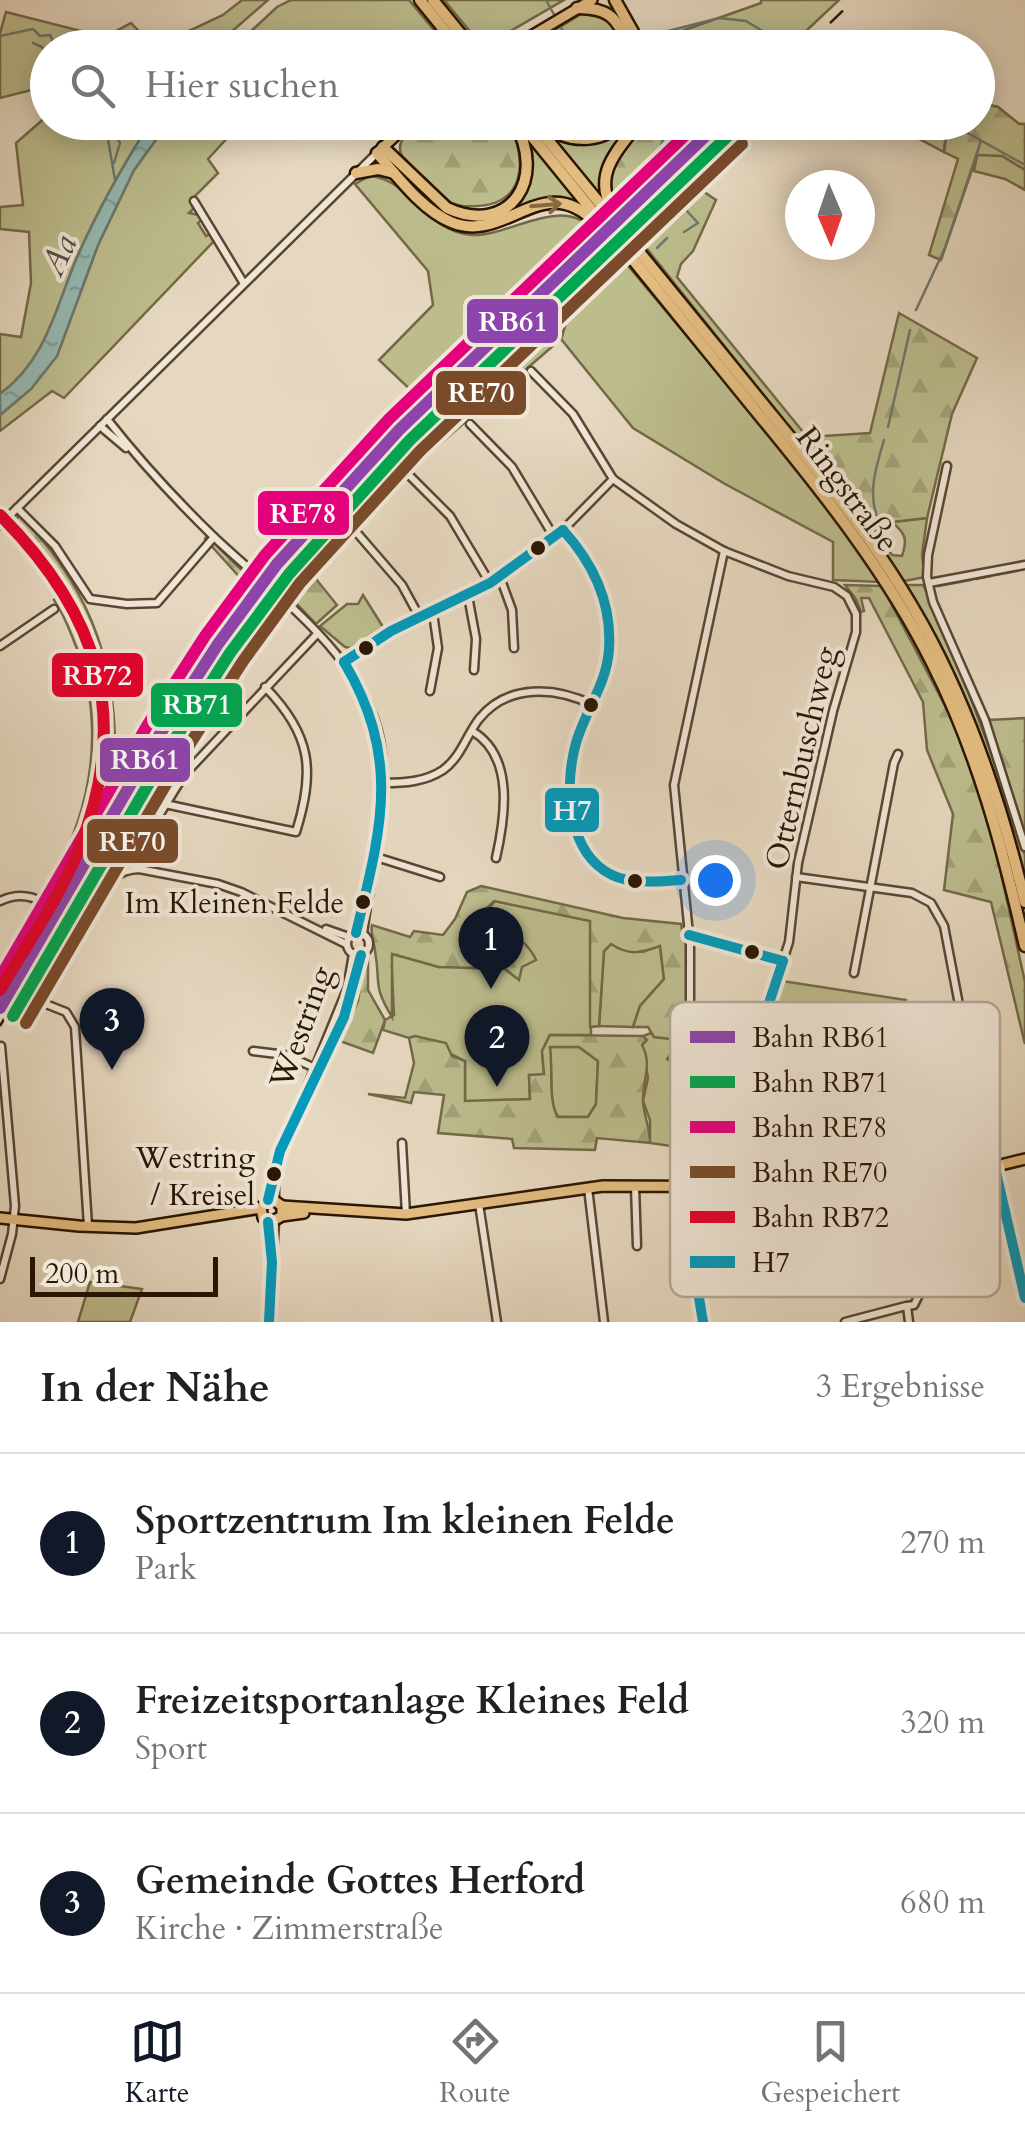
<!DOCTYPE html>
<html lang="de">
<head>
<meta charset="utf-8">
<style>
  :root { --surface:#fff; --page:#f2f2f2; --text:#202124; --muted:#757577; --line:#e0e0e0; --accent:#111827 }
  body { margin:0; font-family:Cardo,serif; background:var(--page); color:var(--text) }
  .compass { position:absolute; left:785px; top:170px; width:90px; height:90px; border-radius:50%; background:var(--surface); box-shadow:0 5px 25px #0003; rotate:178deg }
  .scale { position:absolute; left:30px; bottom:25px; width:188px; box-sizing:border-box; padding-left:10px; border:5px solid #2a1603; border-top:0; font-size:28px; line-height:35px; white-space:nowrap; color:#2a1603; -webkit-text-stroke:8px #efe6d6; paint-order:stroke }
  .you { position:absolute; left:715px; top:880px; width:35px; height:35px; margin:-25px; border:8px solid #fff; border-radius:50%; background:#1a73e8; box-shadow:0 0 0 15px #1a73e833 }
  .badge { display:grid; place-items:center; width:65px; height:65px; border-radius:50%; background:var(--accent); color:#fff; font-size:32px; font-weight:700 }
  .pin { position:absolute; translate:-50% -82px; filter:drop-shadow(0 2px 5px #0008) }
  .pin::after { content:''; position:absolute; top:52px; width:35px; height:30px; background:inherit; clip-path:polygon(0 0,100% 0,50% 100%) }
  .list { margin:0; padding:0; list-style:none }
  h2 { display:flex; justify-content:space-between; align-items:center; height:130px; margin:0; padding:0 40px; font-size:42px }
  h2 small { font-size:32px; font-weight:400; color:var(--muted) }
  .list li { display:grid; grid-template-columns:65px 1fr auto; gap:30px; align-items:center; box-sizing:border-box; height:180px; padding:0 40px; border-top:2px solid var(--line) }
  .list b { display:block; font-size:38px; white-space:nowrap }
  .list p { margin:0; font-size:32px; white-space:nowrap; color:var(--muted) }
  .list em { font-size:32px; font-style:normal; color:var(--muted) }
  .icon { flex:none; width:55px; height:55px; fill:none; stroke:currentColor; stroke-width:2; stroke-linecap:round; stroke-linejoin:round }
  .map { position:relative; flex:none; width:1025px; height:1322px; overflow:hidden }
  .search { position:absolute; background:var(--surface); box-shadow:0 5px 25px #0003; left:30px; right:30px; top:30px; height:110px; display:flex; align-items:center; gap:25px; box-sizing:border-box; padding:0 35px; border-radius:55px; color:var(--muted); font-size:38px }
  .sheet { height:670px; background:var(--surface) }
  nav { display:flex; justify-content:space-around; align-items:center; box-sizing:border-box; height:140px; border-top:2px solid var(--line); background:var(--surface); font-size:28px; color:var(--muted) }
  nav a { display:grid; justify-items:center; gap:5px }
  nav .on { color:var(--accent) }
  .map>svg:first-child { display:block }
</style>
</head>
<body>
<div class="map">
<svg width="1025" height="1322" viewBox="0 0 1025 1322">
  <defs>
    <pattern id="forest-firs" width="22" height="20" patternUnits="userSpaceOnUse" patternTransform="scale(2.5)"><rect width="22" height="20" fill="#bcbc8d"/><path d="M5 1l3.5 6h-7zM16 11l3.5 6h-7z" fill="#a2a178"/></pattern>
    <pattern id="water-ripples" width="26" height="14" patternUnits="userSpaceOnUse" patternTransform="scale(2.5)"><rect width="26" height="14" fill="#96b9b3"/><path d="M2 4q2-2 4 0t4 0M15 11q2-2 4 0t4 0" fill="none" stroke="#819e98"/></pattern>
  </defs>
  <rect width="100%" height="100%" fill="#e6d8c0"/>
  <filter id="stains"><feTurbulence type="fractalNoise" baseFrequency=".002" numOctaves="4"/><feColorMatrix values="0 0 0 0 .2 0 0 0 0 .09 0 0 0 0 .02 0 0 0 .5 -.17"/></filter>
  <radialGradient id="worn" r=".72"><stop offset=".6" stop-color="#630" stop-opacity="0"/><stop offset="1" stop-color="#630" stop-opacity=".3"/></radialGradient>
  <!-- green -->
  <g fill="#bcbc8d" stroke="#736948" stroke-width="2.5">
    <path d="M242,0H268L214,47H155L223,15Z"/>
    <path d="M291,0H409L448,47H331L320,36L309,47L233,48L277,7Z"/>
    <path d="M444,0H564L483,47Z"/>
    <path d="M761,0H839L789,47H662L658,36L676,33L761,3Z"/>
    <path d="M6,12L81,31L90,45L131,23L154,47L48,48L47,86L0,98V33Z"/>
    <path d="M596,12L611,19L626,47H555L551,40L543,43L544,47L525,48L583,13Z"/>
    <path d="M978,103L998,107L1019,124H1025V190L1005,179L974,171L977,155L945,142L944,152L889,123L978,122Z"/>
    <path d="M47,116L48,122L150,123C122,167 97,211 76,260C55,310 46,360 0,394V334L21,337L31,283L29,232L0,229V207L23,205L16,143Z"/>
    <path d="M168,123H241L208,159L218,173L191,200L194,208L189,213L199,215L202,220L198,223L206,236L210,234L214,241L64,398L52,391L0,431V415L31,389L57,356L98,245L134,170Z"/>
    <path d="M629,123H635C608,152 598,163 605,204L544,130L569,142L626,126Z"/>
    <path d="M690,123H711L617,212L612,202L692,128Z"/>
    <path d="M736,123H742L693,167L685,179L716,200L693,251L681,264L677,277L821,454L828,476L628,225Z"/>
    <path d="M523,131L588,211L564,201L473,224L451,219L431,205L389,160L443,210L485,218L526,187L532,156Z"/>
    <path d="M375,173L376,177C414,185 429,233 472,235C513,236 561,193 596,232C482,342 365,448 264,570L253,561L415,394L379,360L433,305L428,271L355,184Z"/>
    <path d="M606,245L614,255H619L803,475L880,582L833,580V542L725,484L633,428L561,339L565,326V313L610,271L600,253Z"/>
    <path d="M927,518L922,555L925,577L904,581L867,527L872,525L892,555L902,556C908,539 905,533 892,522Z"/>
    <path d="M9,527C25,543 42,559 55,578C126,686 108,792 50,899L42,896C89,822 108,735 77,649C70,632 65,615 54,600L57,597L39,568L4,530Z"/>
    <path d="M906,585H923C931,597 935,614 941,628C975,702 1000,778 1025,855V881C997,777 961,678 906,585Z"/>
    <path d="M363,595L383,627L351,648L345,647L320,626L347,604H358Z"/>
    <path d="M495,901L591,921V1035H550L542,1051L544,1075L529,1076L530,1099L465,1102V1061L415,1036L409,1038L383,1030L385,1020L394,1015L391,953L439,967Z"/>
    <path d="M611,944L643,952L660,945L664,979L640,1006L633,1027L599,1026L604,951Z"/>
    <path d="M782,981L906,1000L905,1030L880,1026L881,1013L816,1004L815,1018L772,1013Z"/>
    <path d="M651,1033L655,1037L670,1038L679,1067L676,1095L728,1104L719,1153L650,1143V1120L643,1101L648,1078L642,1045L646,1040L643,1036Z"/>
    <path d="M549,1047H579L598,1061L596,1104L588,1117H558C547,1101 554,1068 549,1047Z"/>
    <path d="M90,1282L142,1289L130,1322H78Z"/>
  </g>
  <!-- forest -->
  <g fill="url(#forest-firs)" stroke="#736948" stroke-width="2.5" fill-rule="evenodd">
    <path d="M978,103L998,107L1019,124H1025V170L1002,156L977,155L941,260L929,255L958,159L944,152L946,138L918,123L978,122Z"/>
    <path d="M421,123H508C527,156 527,203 478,206C468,207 457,206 448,201C430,190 416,170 402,156C394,140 410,133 421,123Z"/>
    <path d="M643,123H690L692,128L612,202C603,164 621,151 643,123Z"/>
    <path d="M600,253L610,271L565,313V326L561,339L411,469L408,468L319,570L316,579L337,605L316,624L277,583C376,463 488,359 600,253Z"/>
    <path d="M899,313L977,358L952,414L927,518L892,522L886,515L874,517L872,525L867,527L828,476L821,454L807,437L870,433Z"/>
    <path d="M20,515C85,583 115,654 115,748L108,747C110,659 76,581 13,522Z"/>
    <path d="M207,536L254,582L191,668L114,791L135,745L238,591L234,584L244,582L205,539Z"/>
    <path d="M845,585L882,586L955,725L975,777L998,860L1025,982V1044L991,902L944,890L953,814L927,750L923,702L869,598H861L864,611L861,612L856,599Z"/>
    <path d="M1025,718V833L1024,834L988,720Z"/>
    <path d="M481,886L623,918L681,924L683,938L686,940L688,1033L682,1096L676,1095L679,1067L667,1059L673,1051L670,1039L654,1037L648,1027H633L640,1006L664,979L660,946C641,953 629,956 611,944L604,951L599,1026L590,1027V921L494,901L482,913L483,920C504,933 525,935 536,960L522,967L519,980L505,969L439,967L392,954V1017C372,984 381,984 375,951C374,941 370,935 372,925L410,937L414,931L443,935L455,919L467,892Z"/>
    <path d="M368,959V990L385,1020L373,1053L340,1041L358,1001L364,962Z"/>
    <path d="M550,1035L643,1036L647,1040L642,1045C653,1065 642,1081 643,1102C644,1116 650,1128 650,1143L597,1138L595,1150L514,1148L512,1139L438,1133L444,1095L414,1092L411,1103L368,1094L405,1098L414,1063L409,1038L415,1036L446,1043L452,1056L465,1061V1101L530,1099L529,1075L544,1074L542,1051ZM550,1047H579L598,1061L596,1104L588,1117H558C548,1103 553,1067 550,1047Z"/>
  </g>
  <!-- water -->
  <path fill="url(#water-ripples)" stroke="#6b786d" stroke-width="2.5" d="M150,123H168L134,170L98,245L57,356L31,389L0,415V394C46,360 55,310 76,260C97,211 122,167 150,123Z"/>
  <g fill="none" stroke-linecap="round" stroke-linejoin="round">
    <!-- stream -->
    <g stroke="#6b786d" stroke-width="2.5">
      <path d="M546,0L567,38L579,48"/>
      <path d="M0,36L33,29L40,36L50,35L55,46L61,48"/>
      <path d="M641,38L719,18L746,21L772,37"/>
      <path d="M33,43L42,47L48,55"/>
      <path d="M105,122L115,180"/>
      <path d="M948,122L1025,165"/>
      <path d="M114,163L120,143L115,135V122"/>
      <path d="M648,164L658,156L664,136L650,122"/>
      <path d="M678,188L689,195L686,210L698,223L684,232"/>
      <path d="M657,248L667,238"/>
      <path d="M916,310L945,248L981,141"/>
      <path d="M888,427L910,330"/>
      <path d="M880,523C866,497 876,467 884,440"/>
      <path d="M1004,573L1025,568"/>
      <path d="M996,574H1000"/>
      <path d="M976,579L991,576"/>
      <path d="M938,586L971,580"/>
    </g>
    <!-- minor casing -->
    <g stroke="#594632" stroke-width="11">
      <g id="minor">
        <path d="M194,201L243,282"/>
        <path d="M531,371L573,414L613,479L676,524L724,551L788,576L834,587L847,596L856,614V632L833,711L798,863L789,942L765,1015L743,1064L718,1186"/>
        <path d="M107,419C140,461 176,500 214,537C276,596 374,663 382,754C388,813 370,876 363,934"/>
        <path d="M470,424L512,467L554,537"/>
        <path d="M100,426L126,448"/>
        <path d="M947,466L928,555L927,577L933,602L985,720L1025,847"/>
        <path d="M410,476L450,516L490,583"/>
        <path d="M17,508L55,546L90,599L127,604L157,603L214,537"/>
        <path d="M0,525L377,153"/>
        <path d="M563,530C594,562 612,604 609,649C607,684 586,710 576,743C564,783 568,855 612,875C632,884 659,881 681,880"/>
        <path d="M358,534L402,585L420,618"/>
        <path d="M500,577L512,610L514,648"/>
        <path d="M929,583L1025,565"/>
        <path d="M468,596L476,639L474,670"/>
        <path d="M0,646L54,609"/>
        <path d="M344,662L391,631L457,602L500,577L563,530L613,479"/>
        <path d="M430,691L438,648L433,613"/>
        <path d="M472,731C515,756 505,818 496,858"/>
        <path d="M383,783C404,783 425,782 443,770C461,757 466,736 479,719C508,683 556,687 593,705"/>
        <path d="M165,804L296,832C315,771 312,735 265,687"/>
        <path d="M373,856L440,877"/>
        <path d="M134,869V856L184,775L317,634"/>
        <path d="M796,877L912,893L931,903L944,926L960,1010"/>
        <path d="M0,901C30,886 49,907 75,922"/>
        <path d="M75,922C71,951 41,971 28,997L66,1012L75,1027L88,1226"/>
        <path d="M75,922C101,905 103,870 139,869L218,884L241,892L346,944"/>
        <path d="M326,929L349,937"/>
        <circle cx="358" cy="944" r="11"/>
        <path d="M356,933L365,898"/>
        <path d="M689,935L783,961"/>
        <path d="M854,973L894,763L898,754"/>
        <path d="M690,1033V944L674,785L724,551"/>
        <path d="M253,1051L286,1055L315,1068"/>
        <path d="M302,1099L347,989L353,954"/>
        <path d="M402,1143L406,1214"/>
        <path d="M995,1168L1025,1298"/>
        <path d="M890,1185L918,1297L914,1305L907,1306L909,1322"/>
        <path d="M635,1186L637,1246"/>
        <path d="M696,1187L694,1267L703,1322"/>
        <path d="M588,1188L604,1322"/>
        <path d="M268,1200L280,1151L344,1017L361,955"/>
        <path d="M275,1201V1176"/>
        <path d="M479,1204L497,1322"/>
        <path d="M268,1222L271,1255"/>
        <path d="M0,1279L12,1234L15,1206L1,1046"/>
        <path d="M269,1322L275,1222"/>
        <path d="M845,1322L906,1306"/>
      </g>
    </g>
    <!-- major casing -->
    <g stroke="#2a1603" stroke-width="14">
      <g id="major">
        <path d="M511,48L592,0"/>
        <path d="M379,151L410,122"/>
        <path d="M282,1206L406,1214L603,1186L860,1187L952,1177L1025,1159"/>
        <path d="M282,1216V1206L275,1201L268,1200L261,1208L263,1218L271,1222L282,1216L304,1213"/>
        <path d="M0,1218L79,1226L136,1228L261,1208"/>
      </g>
    </g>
    <!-- highway casing -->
    <g stroke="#2a1603" stroke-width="15">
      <g id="highway">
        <path d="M420,0L459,48"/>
        <path d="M433,0L472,48"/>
        <path d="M615,0L642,48"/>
        <path d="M577,8C612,8 616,19 631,48"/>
        <path d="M533,122L615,222"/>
        <path d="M541,122C566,144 599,145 624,122"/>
        <path d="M521,123L599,219"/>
        <path d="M383,147L447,208C510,237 548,178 514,122"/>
        <path d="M377,153C397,176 422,210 451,222C505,245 543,168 596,223"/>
        <path d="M356,173L378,169L394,173"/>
        <path d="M613,212C592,173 617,152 639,122"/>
        <path d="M623,232C673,293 722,354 772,415C827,482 881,549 923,625C971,712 1002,805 1025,902"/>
        <path d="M616,239C664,298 712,357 760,416C825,495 888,574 933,665C978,754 1003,850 1025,946"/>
      </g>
    </g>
    <!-- minor -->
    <use href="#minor" stroke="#efe6d6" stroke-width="6"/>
    <!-- major -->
    <use href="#major" stroke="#e3bc80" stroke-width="9"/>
    <!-- highway -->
    <use href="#highway" stroke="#e3bc80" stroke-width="10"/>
    <!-- rail -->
    <g stroke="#2a1603" stroke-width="2.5" stroke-dasharray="18 18" stroke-linecap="butt">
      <path d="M804,48L854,0"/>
      <path d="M0,1026L189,701L283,569L405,435L732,122"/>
    </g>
    <!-- highway-bridge casing -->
    <g stroke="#2a1603" stroke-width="15" stroke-linecap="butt">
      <g id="highway-bridge">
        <path d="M615,222L623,232"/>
        <path d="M596,223L607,236L616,239"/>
      </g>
    </g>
    <!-- highway-bridge -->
    <use href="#highway-bridge" stroke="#e3bc80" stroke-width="10"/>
    <!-- bus-1 casing -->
    <g stroke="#efe6d6" stroke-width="18">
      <g id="bus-1">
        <path d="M563,530C593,563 612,603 609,649C607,684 585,711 576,743C564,786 567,853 612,875C633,885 659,881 681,880"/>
        <path d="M344,662C402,760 381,829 356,933"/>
        <path d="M344,662L391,631L490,583L563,530"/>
        <path d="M689,935L783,961"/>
        <path d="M718,1187L743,1064L765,1015L783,961"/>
        <path d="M268,1200L280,1151L344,1017L361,955"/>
        <path d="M268,1222L272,1262L269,1322"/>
        <path d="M703,1322L694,1267L696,1187L884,1185L995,1168L1025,1298"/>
      </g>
    </g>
    <!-- bus-1 -->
    <use href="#bus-1" stroke="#049aba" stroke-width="10"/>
    <!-- rail-1 casing -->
    <g stroke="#efe6d6" stroke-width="20">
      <path id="rail-1" d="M0,1008L160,734L218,644L277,564L399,430L720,122"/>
    </g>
    <!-- rail-2 casing -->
    <g stroke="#efe6d6" stroke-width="20">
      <path id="rail-2" d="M13,1016L173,742L230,653L289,574L410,440L731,133"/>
    </g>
    <!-- rail-3 casing -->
    <g stroke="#efe6d6" stroke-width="20">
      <path id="rail-3" d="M0,978L147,726L205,636L265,555L389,419L699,122"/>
    </g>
    <!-- rail-4 casing -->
    <g stroke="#efe6d6" stroke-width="20">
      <path id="rail-4" d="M26,1023L186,750L243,661L300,583L420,451L742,144"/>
    </g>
    <!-- rail-5 casing -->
    <g stroke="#efe6d6" stroke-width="20">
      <path id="rail-5" d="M0,515C98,613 132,716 79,849C59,899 27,944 0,990"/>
    </g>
    <!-- rail-1 -->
    <use href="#rail-1" stroke="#8e44ad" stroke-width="12"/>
    <!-- rail-2 -->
    <use href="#rail-2" stroke="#00a651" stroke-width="12"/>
    <!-- rail-3 -->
    <use href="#rail-3" stroke="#e5007d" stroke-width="12"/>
    <!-- rail-4 -->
    <use href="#rail-4" stroke="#7a4b2a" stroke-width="12"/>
    <!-- rail-5 -->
    <use href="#rail-5" stroke="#e4002b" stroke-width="12"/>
  </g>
  <!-- one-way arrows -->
  <defs><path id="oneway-shaft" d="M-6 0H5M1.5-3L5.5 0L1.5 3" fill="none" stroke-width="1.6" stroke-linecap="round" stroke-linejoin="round" transform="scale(2.5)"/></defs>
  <use stroke="#866942" href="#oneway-shaft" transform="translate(546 205) rotate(-5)"/>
  <!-- markers -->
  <g fill="#2a1603" stroke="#efe6d6" stroke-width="4">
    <circle cx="538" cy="548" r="9"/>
    <circle cx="366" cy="648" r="9"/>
    <circle cx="591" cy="705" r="9"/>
    <circle cx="635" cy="881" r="9"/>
    <circle cx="363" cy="902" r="9"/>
    <circle cx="752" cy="952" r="9"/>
    <circle cx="274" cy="1174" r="9"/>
  </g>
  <g text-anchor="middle" stroke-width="8" stroke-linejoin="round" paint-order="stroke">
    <!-- bus labels -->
    <g font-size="30" fill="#2a1603" stroke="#efe6d6" text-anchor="end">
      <text x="344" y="913">Im Kleinen Felde</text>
      <text x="255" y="1168">Westring<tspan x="255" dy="37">/ Kreisel</tspan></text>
    </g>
    <!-- street labels -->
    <g font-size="32" fill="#2a1603" stroke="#efe6d6">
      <text transform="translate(848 489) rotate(53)" y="11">Ringstraße</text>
      <text transform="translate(801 758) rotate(-77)" y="11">Otternbuschweg</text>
      <text transform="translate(301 1027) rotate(-70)" y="11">Westring</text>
    </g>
    <!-- water labels -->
    <g font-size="35" font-style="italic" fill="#504f41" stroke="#efe6d6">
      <text transform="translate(58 255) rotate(-66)" y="12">Aa</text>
    </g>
  </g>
  <!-- legend -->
  <rect x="670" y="1002" width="330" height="295" rx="15" fill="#efe6d6" stroke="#b4a897" stroke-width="2.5"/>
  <rect x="690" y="1031" width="45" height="12" fill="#8e44ad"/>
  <rect x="690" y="1076" width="45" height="12" fill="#00a651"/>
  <rect x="690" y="1121" width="45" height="12" fill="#e5007d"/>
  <rect x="690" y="1166" width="45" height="12" fill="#7a4b2a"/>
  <rect x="690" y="1211" width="45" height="12" fill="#e4002b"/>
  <rect x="690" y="1256" width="45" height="12" fill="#049aba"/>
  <g font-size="28" fill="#2a1603">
    <text x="752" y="1047">Bahn RB61</text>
    <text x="752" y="1092">Bahn RB71</text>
    <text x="752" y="1137">Bahn RE78</text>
    <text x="752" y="1182">Bahn RE70</text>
    <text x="752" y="1227">Bahn RB72</text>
    <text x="752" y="1272">H7</text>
  </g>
  <g stroke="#efe6d6" stroke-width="4">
    <rect x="465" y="297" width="95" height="48" rx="10" fill="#8e44ad"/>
    <rect x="434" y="369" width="94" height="48" rx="10" fill="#7a4b2a"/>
    <rect x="256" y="489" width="95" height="48" rx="10" fill="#e5007d"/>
    <rect x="50" y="651" width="95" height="48" rx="10" fill="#e4002b"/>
    <rect x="149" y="681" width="95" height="48" rx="10" fill="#00a651"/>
    <rect x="98" y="736" width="94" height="48" rx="10" fill="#8e44ad"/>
    <rect x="543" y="786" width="58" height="48" rx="10" fill="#049aba"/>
    <rect x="85" y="817" width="95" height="48" rx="10" fill="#7a4b2a"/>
  </g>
  <g font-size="28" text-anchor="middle" font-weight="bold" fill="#fff">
    <text x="513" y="331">RB61</text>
    <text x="481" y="402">RE70</text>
    <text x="303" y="523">RE78</text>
    <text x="97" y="685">RB72</text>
    <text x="197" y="714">RB71</text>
    <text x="145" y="769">RB61</text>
    <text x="572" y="820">H7</text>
    <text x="132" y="851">RE70</text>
  </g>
  <rect width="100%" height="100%" filter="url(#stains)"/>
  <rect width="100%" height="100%" fill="url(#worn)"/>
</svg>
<svg class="compass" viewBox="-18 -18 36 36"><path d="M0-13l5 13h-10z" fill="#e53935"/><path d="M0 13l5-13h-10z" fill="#757577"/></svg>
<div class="scale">200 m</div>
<div class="you"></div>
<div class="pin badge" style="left:491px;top:989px">1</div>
<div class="pin badge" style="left:497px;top:1087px">2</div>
<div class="pin badge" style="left:112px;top:1070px">3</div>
<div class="search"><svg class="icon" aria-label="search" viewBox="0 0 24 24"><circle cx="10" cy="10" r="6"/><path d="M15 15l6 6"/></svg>Hier suchen</div>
</div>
<section class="sheet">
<h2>In der Nähe<small>3 Ergebnisse</small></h2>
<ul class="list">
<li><span class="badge">1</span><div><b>Sportzentrum Im kleinen Felde</b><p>Park</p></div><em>270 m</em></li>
<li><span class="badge">2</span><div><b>Freizeitsportanlage Kleines Feld</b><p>Sport</p></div><em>320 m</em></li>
<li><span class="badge">3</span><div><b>Gemeinde Gottes Herford</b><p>Kirche · Zimmerstraße</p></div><em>680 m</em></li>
</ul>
</section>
<nav>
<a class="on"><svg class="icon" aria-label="map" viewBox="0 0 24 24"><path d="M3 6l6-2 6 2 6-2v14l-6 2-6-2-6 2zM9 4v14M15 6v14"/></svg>Karte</a>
<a><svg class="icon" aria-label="directions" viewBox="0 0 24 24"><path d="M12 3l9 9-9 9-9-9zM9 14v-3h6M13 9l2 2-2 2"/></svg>Route</a>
<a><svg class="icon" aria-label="saved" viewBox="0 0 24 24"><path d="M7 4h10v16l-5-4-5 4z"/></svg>Gespeichert</a>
</nav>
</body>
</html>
